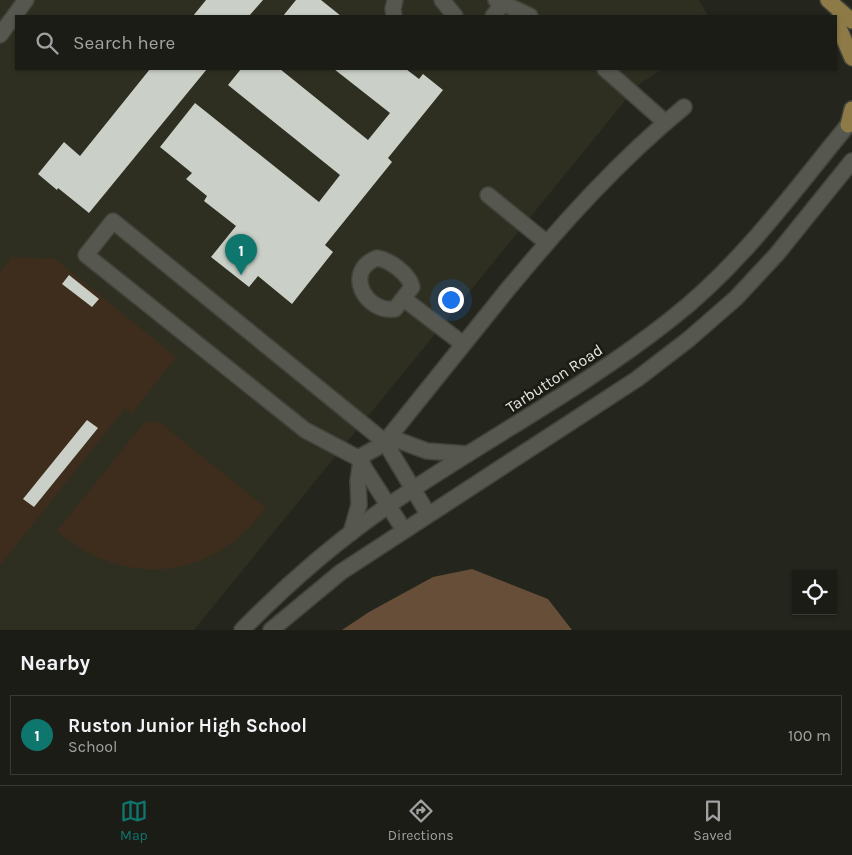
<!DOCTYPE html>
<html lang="en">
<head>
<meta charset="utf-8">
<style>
  :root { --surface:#1b1c16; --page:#24251f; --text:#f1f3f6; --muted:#a0a1a1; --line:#393a35; --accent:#0f766e }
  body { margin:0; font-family:Karla,sans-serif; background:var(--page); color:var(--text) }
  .controls { position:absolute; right:15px; bottom:15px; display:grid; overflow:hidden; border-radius:0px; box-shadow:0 1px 4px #0004 }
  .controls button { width:45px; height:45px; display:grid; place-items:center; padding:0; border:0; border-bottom:1px solid var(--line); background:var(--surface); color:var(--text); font:25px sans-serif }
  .you { position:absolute; left:450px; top:299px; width:18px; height:18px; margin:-12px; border:4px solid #fff; border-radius:50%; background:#1a73e8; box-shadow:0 0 0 8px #1a73e833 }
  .badge { display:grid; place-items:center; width:32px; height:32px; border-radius:50%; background:var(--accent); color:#fff; font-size:16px; font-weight:700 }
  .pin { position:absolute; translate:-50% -41px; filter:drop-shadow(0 1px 2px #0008) }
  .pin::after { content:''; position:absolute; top:26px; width:18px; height:15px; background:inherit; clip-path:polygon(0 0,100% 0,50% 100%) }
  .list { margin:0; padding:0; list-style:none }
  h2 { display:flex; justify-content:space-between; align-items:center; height:65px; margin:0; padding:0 20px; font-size:21px }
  h2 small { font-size:16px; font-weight:400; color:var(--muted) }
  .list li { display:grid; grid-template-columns:32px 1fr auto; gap:15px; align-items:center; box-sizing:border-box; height:80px; margin:0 10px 10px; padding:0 10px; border:1px solid var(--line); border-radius:0px }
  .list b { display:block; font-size:19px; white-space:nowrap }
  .list p { margin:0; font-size:16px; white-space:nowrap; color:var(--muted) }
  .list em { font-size:16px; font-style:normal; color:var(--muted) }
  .icon { flex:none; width:28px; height:28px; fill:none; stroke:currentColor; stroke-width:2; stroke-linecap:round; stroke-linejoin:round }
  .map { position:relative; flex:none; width:852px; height:630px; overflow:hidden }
  .search { position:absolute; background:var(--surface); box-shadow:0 1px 4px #0004; left:15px; right:15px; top:15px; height:55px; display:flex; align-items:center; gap:12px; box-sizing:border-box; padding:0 18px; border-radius:0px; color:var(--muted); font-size:19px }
  .sheet { height:155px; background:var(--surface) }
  nav { display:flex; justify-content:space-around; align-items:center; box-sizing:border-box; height:70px; border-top:1px solid var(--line); background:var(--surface); font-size:14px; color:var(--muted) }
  nav a { display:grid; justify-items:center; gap:2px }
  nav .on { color:var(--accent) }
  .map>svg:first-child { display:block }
</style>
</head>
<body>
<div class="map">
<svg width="852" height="630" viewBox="0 0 852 630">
  <rect width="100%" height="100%" fill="#24251d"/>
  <!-- built -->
  <path fill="#2e2f21" d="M0,0H699L708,16H16V69H662L637,86L194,630H0Z"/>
  <!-- green -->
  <g fill="#3e2d1c">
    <path d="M12,257L55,259L176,357L132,413L125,408L0,565V272Z"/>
    <path d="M158,421L266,508C256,520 246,532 234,541C177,584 110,576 57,531L144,423Z"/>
  </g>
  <!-- forest -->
  <path fill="#664e38" d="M472,569L548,599L572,630H342L369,612L433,577Z"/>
  <!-- building -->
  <g fill="#cad0c7">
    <path d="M206,0H263L249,16H193Z"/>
    <path d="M296,0H321L341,16H283Z"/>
    <path d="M150,69H207L89,213L58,188L57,190L38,174L64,142L80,156Z"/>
    <path d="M241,69H280L368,140L390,113L334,69H406L419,79L423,74L443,90L388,158L392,162L325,245L333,252L292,304L258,276L249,287L211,257L236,226L204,201L207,196L186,179L192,173L160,147L195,103L319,202L340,175L228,85Z"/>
    <path d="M69,275L99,299L92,307L62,284Z"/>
    <path d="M87,420L98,428L34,507L23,499Z"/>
  </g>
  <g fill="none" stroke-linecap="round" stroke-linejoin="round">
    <!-- minor casing -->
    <g stroke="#41423b" stroke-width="18">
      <g id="minor">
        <path d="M442,0L455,16"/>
        <path d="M496,0L530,16"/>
        <path d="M394,16L393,9L395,0"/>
        <path d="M493,16L503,4"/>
        <path d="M0,35L26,0"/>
        <path d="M605,69L665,122"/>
        <path d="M488,195L547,243"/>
        <path d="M377,258C390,260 409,274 412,287L395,309C365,313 343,271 377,258Z"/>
        <path d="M404,299L463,344"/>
        <path d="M385,442C426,391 467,340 508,289C562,224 618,161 684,107"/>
        <path d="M358,458L389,441H400L427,451L468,454"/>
        <path d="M404,530L358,458L305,430L86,255L113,221L385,442L428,514"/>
        <path d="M351,533L359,505L358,481L360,467L363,465"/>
        <path d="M242,630C288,583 335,542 389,505C482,441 583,389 671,319C742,264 795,189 852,120"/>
        <path d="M271,630L341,572L637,379L689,339L736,298L777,254L852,161"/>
      </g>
    </g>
    <!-- major casing -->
    <g stroke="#41423b" stroke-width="18">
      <g id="major">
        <path d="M828,0L852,21"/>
        <path d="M836,21L852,58"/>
        <path d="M848,125L852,109"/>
      </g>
    </g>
    <!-- minor -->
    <use href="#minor" stroke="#56574e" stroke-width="15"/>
    <!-- major -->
    <use href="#major" stroke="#8d7a46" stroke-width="15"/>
  </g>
  <g text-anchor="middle" stroke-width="5" stroke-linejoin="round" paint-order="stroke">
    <!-- street labels -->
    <g font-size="16" fill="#e5e6e1" stroke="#1b1b14">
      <text transform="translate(554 378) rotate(-33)" y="6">Tarbutton Road</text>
    </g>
  </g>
</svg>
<div class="controls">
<button><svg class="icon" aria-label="locate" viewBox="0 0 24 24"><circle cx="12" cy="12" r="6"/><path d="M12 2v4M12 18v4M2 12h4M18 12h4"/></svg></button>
</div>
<div class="you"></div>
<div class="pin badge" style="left:241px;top:275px">1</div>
<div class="search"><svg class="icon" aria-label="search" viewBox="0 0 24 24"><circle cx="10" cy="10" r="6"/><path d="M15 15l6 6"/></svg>Search here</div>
</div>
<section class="sheet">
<h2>Nearby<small></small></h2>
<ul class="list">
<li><span class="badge">1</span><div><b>Ruston Junior High School</b><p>School</p></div><em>100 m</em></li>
</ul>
</section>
<nav>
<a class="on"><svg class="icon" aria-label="map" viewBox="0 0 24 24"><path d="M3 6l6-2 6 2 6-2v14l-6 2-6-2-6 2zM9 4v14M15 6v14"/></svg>Map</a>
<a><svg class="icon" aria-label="directions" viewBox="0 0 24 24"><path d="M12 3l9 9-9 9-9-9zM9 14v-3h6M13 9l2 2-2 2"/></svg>Directions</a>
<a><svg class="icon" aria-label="saved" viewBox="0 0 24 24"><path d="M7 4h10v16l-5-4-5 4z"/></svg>Saved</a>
</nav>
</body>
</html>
